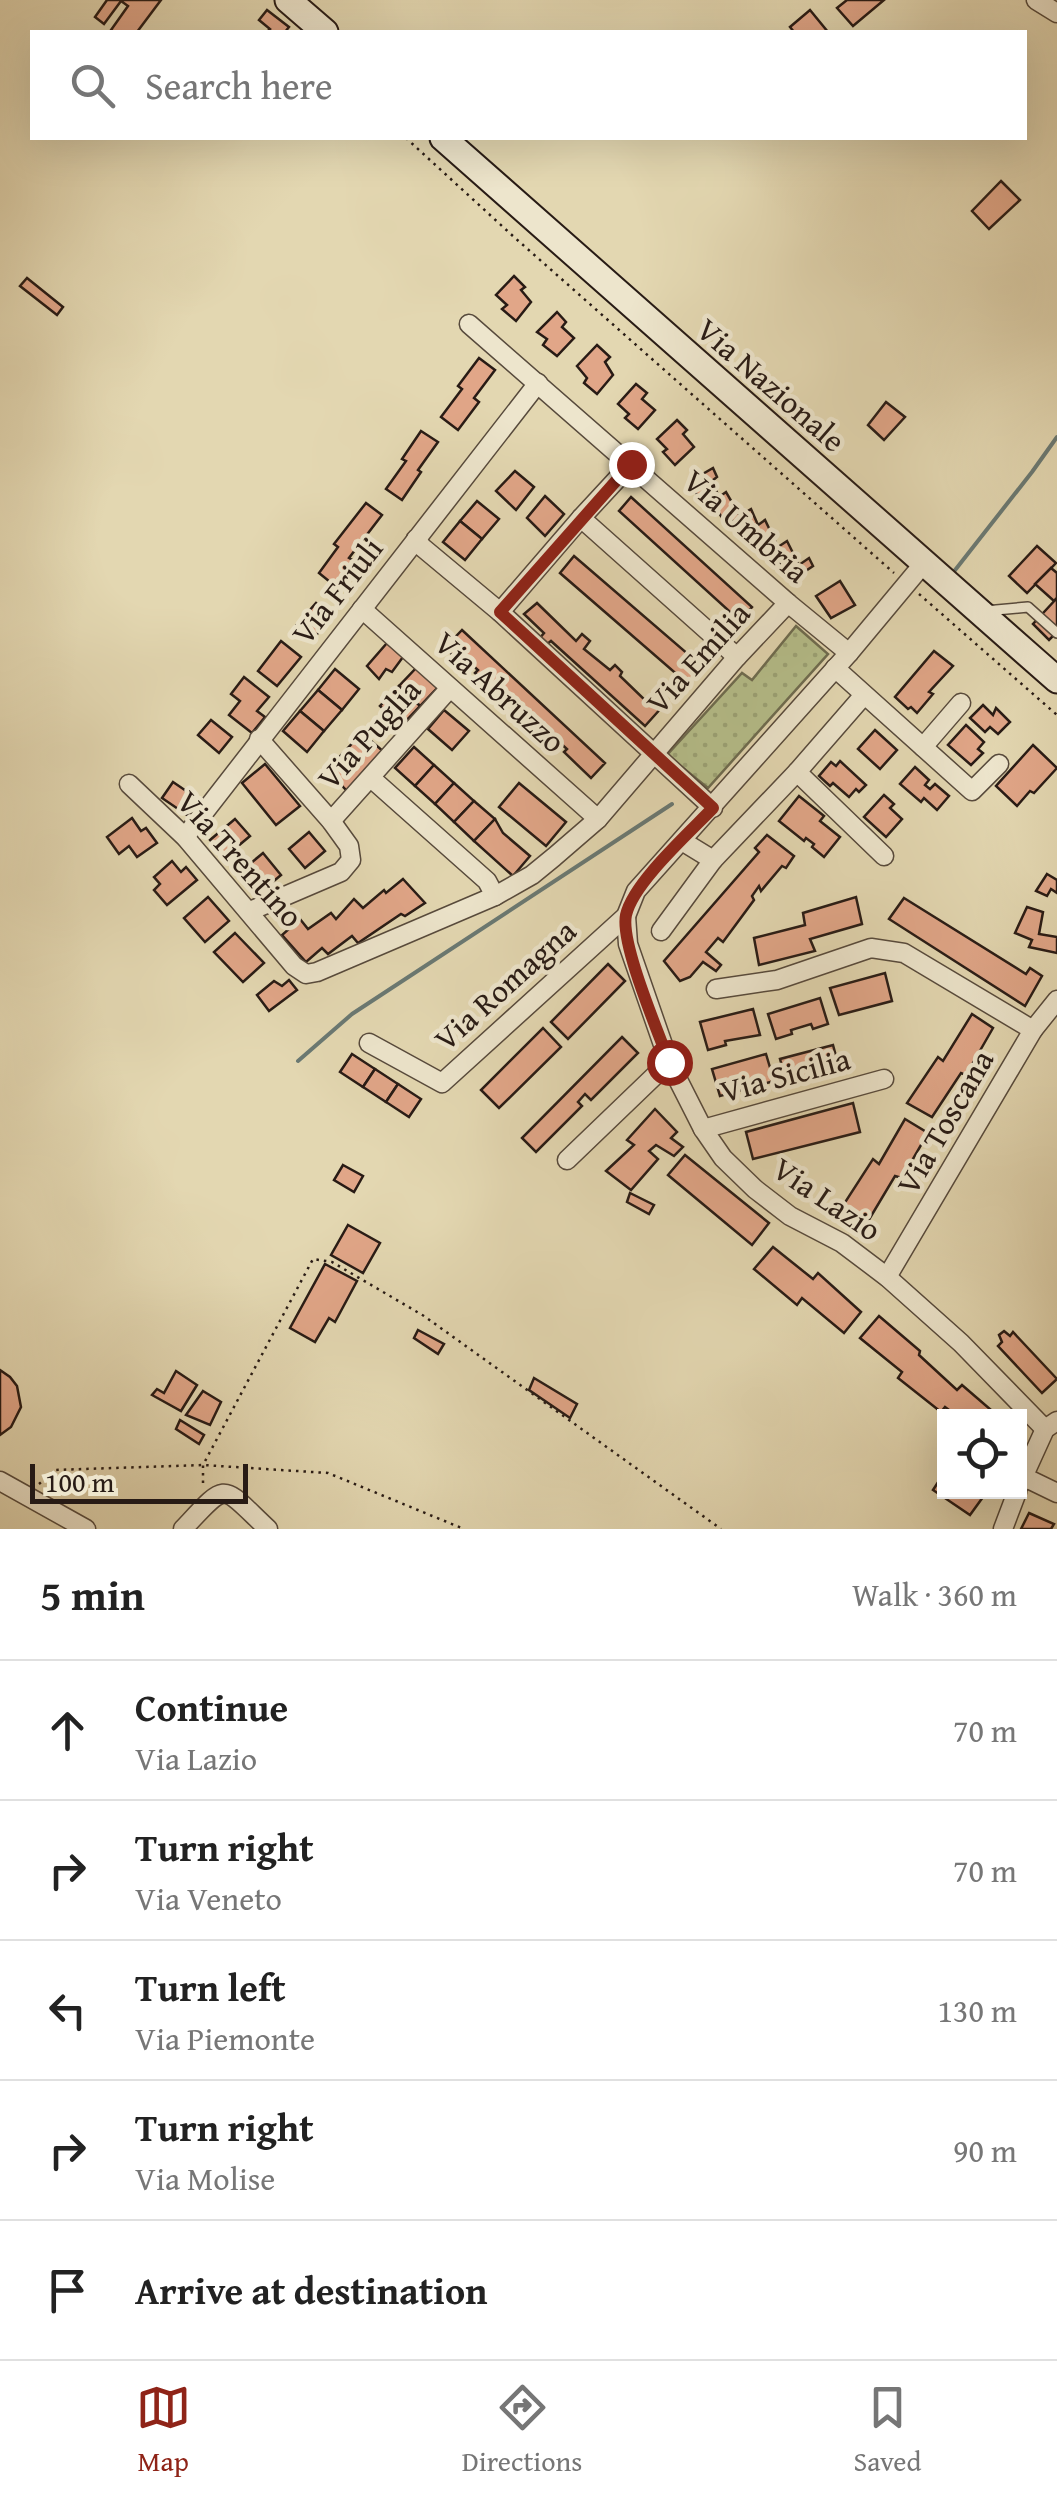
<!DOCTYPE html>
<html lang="en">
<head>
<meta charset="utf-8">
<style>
  :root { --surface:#fff; --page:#f2f2f2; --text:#222; --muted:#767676; --line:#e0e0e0; --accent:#8f2418 }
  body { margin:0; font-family:"Gentium Book Plus",serif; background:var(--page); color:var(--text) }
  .controls { position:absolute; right:30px; bottom:30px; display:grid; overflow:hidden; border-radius:0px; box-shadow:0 10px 40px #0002 }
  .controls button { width:90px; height:90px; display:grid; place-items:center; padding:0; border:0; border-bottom:2px solid var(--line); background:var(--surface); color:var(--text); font:50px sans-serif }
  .scale { position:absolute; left:30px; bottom:25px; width:218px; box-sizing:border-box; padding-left:10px; border:5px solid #281b15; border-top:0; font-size:28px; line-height:35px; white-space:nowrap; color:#281b15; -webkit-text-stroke:8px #ede5cc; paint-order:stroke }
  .stop { position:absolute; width:30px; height:30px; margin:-22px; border:8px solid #8f2418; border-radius:50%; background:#fff }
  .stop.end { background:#8f2418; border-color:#fff; box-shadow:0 2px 10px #0008 }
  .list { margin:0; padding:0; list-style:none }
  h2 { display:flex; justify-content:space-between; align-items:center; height:130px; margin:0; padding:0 40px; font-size:42px }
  h2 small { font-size:32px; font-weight:400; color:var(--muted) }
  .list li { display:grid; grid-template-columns:65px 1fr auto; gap:30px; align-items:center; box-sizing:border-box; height:140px; padding:0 40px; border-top:2px solid var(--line) }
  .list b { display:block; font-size:38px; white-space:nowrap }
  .list p { margin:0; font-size:32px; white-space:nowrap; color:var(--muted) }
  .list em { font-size:32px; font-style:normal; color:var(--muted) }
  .icon { flex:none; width:55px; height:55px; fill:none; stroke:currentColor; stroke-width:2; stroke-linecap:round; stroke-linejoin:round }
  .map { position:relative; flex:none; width:1057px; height:1529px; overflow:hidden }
  .search { position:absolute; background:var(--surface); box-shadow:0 10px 40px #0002; left:30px; right:30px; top:30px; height:110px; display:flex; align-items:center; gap:25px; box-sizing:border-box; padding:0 35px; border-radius:0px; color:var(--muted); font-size:38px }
  .sheet { height:830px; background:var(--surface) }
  nav { display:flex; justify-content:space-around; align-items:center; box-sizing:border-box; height:140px; border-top:2px solid var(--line); background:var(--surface); font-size:28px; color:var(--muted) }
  nav a { display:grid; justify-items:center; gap:5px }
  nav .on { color:var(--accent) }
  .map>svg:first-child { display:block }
</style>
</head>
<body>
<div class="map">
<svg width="1057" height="1529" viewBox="0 0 1057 1529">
  <defs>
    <pattern id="park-dots" width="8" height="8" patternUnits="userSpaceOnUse" patternTransform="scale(2.5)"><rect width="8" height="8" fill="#b5be8a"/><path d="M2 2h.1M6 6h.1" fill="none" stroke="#9ca376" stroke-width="1.8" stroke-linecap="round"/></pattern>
  </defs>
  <rect width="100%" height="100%" fill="#e3d7b1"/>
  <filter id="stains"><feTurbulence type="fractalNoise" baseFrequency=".002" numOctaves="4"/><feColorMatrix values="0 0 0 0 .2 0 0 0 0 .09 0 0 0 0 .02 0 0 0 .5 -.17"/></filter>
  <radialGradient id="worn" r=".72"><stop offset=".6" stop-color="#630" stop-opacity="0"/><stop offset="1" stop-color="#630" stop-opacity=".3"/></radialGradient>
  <!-- park -->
  <path fill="url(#park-dots)" stroke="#6e6c50" stroke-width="2.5" d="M796,626L828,654L708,788L667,755L742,673L752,680Z"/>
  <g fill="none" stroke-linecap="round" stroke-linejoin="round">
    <!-- stream -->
    <g stroke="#6a7973" stroke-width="4">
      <path d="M952,574L1032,472L1057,437"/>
      <path d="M298,1061L352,1014L672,804"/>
    </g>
  </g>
  <!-- building -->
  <g fill="#e1a688" stroke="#281b15" stroke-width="2.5">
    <path d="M107,0H161L137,32H115L111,30L128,6L121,1L104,24L95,17Z"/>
    <path d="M847,0H884L853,26L837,8Z"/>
    <path d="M267,10L289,27L285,32H267L270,29L259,20Z"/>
    <path d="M810,10L828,32H794L790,27Z"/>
    <path d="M1001,181L1020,200L989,229L972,211Z"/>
    <path d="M514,276L525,287L521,290L531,302L516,321L502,309L507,305L496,295Z"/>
    <path d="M27,278L63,307L57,315L20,286Z"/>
    <path d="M557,312L566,322L562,327L574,338L557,356L543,345L547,339L537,332Z"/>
    <path d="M597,345L610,357L605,362L613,375L597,394L584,383L587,378L577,366Z"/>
    <path d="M479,358L495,370L474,398L479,402L458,430L441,417L462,389L458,386Z"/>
    <path d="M636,384L647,393L642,399L655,410L638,429L625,418L629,414L618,404Z"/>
    <path d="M886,402L905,417L884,440L868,425Z"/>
    <path d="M677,420L687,430L683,434L694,447L675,465L663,452L667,449L657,439Z"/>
    <path d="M421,431L438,442L418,470L421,472L402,500L386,489L406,461L402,459Z"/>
    <path d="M713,468L717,477L712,481L719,497L726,492L740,516L751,509L758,525L765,520L778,547L787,541L799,565L809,558L813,566L792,580L776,557L770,561L755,539L748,542L732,520L726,524L710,499L701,501L689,482Z"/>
    <path d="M515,471L534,487L516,510L496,491Z"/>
    <path d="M545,496L564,514L545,536L527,518Z"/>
    <path d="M631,497L752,607L740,621L619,511Z"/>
    <path d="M477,501L499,519L482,539L460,521Z"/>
    <path d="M366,503L382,515L349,558L354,561L335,586L319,573L338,547L334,544Z"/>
    <path d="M460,521L482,539L465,560L443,542Z"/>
    <path d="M1037,546L1056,563L1027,593L1009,576Z"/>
    <path d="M574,556L703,667L688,684L560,573Z"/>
    <path d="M1051,568L1057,573V598L1054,601L1035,584Z"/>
    <path d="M840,581L855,605L831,618L816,596Z"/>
    <path d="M1057,598V632L1049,640L1033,624Z"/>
    <path d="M316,603L332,617L311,641L295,627Z"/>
    <path d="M537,603L576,641L582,634L590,641L584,649L610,670L615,665L622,672L620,676L649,704L654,699L663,706L645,726L551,641L546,645L539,639L544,633L524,614Z"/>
    <path d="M462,630L605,763L591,778L564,752L567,749L547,731L542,735L475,673L478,670L460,654L456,658L445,648Z"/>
    <path d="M281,641L301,657L277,686L258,671Z"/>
    <path d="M387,643L403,657L392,672L386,669L379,679L367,666Z"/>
    <path d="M934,651L953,666L929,692L933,694L917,713L911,707L908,709L895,697Z"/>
    <path d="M419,665L440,685L420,706L399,686Z"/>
    <path d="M335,669L359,689L342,710L318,690Z"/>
    <path d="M244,677L269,697L257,711L265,717L252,733L229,715L240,701L231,694Z"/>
    <path d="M399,686L420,706L401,726L380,706Z"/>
    <path d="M318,690L342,710L324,731L300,711Z"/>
    <path d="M983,705L993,715L996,708L1010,722L998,734L990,727L985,732L970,718Z"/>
    <path d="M444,710L469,731L452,750L428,729Z"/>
    <path d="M300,711L324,731L307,752L283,731Z"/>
    <path d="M211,720L232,737L219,753L198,735Z"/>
    <path d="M966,725L984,742L978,749L983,753L971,765L948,745Z"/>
    <path d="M875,730L897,750L880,769L858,749Z"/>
    <path d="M362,733L384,752L347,791L327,770Z"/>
    <path d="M1033,745L1057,768L1034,793L1030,791L1017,806L996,786Z"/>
    <path d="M414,747L434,765L415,786L395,768Z"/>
    <path d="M840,761L866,785L859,792L856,789L849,797L833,783L830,786L819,776L831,762L836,766Z"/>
    <path d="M265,764L300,806L276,825L242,783Z"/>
    <path d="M434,765L454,783L435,804L415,786Z"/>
    <path d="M915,767L929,780L925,785L930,789L935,784L949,796L937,810L924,798L921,802L900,784Z"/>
    <path d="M173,782L198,799L187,815L162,798Z"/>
    <path d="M454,783L474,801L454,822L435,804Z"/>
    <path d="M519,783L566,822L546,846L499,807Z"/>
    <path d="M884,795L894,804L890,808L902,819L886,837L864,817Z"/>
    <path d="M799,796L824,816L820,821L840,837L824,857L812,847L814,844L806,838L804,841L779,821Z"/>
    <path d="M474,801L495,819L474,841L454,822Z"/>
    <path d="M132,818L141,831L146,828L157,843L137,857L129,846L119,854L107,837Z"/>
    <path d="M235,819L250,836L225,857L210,840Z"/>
    <path d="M495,819L503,833L530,856L513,876L474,841Z"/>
    <path d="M309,832L325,851L305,868L289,849Z"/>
    <path d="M767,835L794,856L786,868L782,866L761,891L759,886L752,896L754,900L723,942L718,938L706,952L721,965L716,971L703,962L690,977L680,981L664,961L759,852L755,848Z"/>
    <path d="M263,853L281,875L257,895L239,873Z"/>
    <path d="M172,861L181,872L186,867L197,880L167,905L154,890L160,884L154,877Z"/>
    <path d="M1047,874L1057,880V893L1051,889L1047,896L1036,891Z"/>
    <path d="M403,879L425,903L405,916L401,914L358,943L352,936L328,954L322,948L306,962L282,935L300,919L308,929L331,913L336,919L354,899L363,908L384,890L386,893Z"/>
    <path d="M208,897L229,921L205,942L184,918Z"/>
    <path d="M856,897L862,924L810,939L815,951L759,965L754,938L805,925L803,913Z"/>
    <path d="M904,898L1026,974L1030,968L1042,976L1025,1006L889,919Z"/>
    <path d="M1027,907L1043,912L1039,934L1057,937V953L1029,947L1032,940L1015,933Z"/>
    <path d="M235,933L264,963L243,982L214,952Z"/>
    <path d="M608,964L625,981L568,1039L551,1022Z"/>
    <path d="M885,973L892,1001L839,1015L830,988Z"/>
    <path d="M289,980L297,990L269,1011L257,995L274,981L282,986Z"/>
    <path d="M820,998L828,1024L813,1029L811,1024L791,1030L792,1034L776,1039L768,1014Z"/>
    <path d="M753,1009L760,1035L725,1041L726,1045L708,1050L700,1022Z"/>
    <path d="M972,1014L993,1028L966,1075L961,1073L932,1117L907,1103L938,1057L943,1061Z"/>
    <path d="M543,1028L561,1047L499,1108L481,1090Z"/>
    <path d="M622,1037L638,1053L591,1100L585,1094L578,1102L582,1106L536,1152L522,1138Z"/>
    <path d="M833,1045L840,1071L787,1085L780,1059Z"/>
    <path d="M352,1054L375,1069L363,1087L340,1072Z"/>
    <path d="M766,1054L774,1081L720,1096L712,1069Z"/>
    <path d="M375,1069L398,1084L386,1102L363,1087Z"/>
    <path d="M398,1084L421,1099L409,1117L386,1102Z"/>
    <path d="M853,1103L860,1132L753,1159L746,1132Z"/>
    <path d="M655,1109L677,1132L671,1138L683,1147L674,1156L656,1145L649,1151L658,1159L631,1190L606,1171L634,1145L627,1140Z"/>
    <path d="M905,1119L928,1133L902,1178L895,1176L867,1223L842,1207L873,1159L879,1164Z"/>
    <path d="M685,1155L769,1223L752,1245L668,1175Z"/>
    <path d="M343,1165L363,1176L354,1192L334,1180Z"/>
    <path d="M630,1193L654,1205L649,1214L627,1202Z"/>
    <path d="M348,1225L380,1243L363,1273L331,1255Z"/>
    <path d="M773,1247L813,1279L818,1273L861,1312L844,1333L802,1298L797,1305L754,1269Z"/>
    <path d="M325,1264L357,1281L335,1322L329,1318L315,1342L290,1328Z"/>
    <path d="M879,1316L920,1351L919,1355L957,1390L962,1385L998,1416H957L945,1407L941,1412L898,1378L902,1372L860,1338Z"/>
    <path d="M418,1330L444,1344L438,1354L414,1338Z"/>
    <path d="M1004,1331L1010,1336L1013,1332L1057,1379L1042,1393L998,1346L1002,1342L999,1335Z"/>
    <path d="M0,1370L10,1377L17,1386L21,1407L11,1427L0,1435Z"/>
    <path d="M176,1371L197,1385L181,1411L152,1395L157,1389L164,1393Z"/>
    <path d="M534,1378L577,1404L570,1418L529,1390Z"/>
    <path d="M203,1391L221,1402L210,1425L186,1415Z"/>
    <path d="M180,1420L204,1435L199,1444L176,1429Z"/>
    <path d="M944,1473V1492H975L983,1497L970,1515L933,1490Z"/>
    <path d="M1029,1513L1054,1524L1051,1529H1021Z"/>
  </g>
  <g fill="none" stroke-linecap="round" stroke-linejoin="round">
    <!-- service casing -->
    <g stroke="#574a3c" stroke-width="12">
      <path id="service" d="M985,611L1028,607L1057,633"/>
    </g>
    <!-- minor casing -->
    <g stroke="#574a3c" stroke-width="21">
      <g id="minor">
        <path d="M1036,0L1057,13"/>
        <path d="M469,324L788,603L849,653"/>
        <path d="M581,518L737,657"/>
        <path d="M416,539L422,547L500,612L713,808"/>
        <path d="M362,609L598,819"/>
        <path d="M500,612L581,518L631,464"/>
        <path d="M835,668L972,791L999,764"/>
        <path d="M923,747L961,703"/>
        <path d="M797,772L884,856"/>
        <path d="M371,778L487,881L495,896"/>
        <path d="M129,784L185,837L294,966L306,974L317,972L495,896L532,875L554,857L598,819L737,657L788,603"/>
        <path d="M331,821L450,688"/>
        <path d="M185,837L538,383"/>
        <path d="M682,841L713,860L797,772L864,695"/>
        <path d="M250,911L341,872L351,860L349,846L331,821L259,739"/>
        <path d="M626,916L628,944L669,1062L703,1129L723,1158L755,1189L790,1216L842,1243L887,1277L961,1343L1045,1429"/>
        <path d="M661,931L713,860"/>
        <path d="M716,989L777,980L871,948L904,953L1033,1030"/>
        <path d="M369,1043L442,1083L626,916L636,891L849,653L924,563"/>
        <path d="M703,1129L884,1079"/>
        <path d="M567,1160L669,1062"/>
        <path d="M887,1277L1033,1030L1057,1000"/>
        <path d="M1022,1476L1057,1493"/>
        <path d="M0,1481L86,1529"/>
        <path d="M1020,1484L1045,1429L1057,1421"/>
        <path d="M183,1529C229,1480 220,1484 268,1529"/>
        <path d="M1003,1529L1017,1492"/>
      </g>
    </g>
    <!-- secondary casing -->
    <g stroke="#281b15" stroke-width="29">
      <g id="secondary">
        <path d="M288,0L325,32"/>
        <path d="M443,138L1057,680"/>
      </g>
    </g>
    <!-- path -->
    <g stroke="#281b15" stroke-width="2.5" stroke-dasharray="2.5 5" stroke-linecap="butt">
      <path d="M406,138L514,237L894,573"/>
      <path d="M919,594L1057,715"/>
      <path d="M203,1483V1465L313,1259L332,1262L424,1316L721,1529"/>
      <path d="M39,1484L55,1470L203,1465L328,1473L464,1529"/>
    </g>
    <!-- service -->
    <use href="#service" stroke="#ede5cc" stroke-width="9"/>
    <!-- minor -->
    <use href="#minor" stroke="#ede5cc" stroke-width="18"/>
    <!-- secondary -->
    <use href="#secondary" stroke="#ede5cc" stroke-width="25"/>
  </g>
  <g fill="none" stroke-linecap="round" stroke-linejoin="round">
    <!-- route -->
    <path stroke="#8f2418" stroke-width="12" d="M631,464L500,612L713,808C689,833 633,883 626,915C620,943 658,1031 669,1062"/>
  </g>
  <g text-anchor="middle" stroke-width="9" stroke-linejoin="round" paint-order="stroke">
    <!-- street labels -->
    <g font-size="32" fill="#281b15" stroke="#ede5cc">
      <text transform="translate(771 385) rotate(41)" y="11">Via Nazionale</text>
      <text transform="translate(746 526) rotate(41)" y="11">Via Umbria</text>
      <text transform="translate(337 591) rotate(-52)" y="11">Via Friuli</text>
      <text transform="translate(698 658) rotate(-48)" y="11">Via Emilia</text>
      <text transform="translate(500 692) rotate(42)" y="11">Via Abruzzo</text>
      <text transform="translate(369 734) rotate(-48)" y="11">Via Puglia</text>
      <text transform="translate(240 859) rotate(48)" y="11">Via Trentino</text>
      <text transform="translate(505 985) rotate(-42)" y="11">Via Romagna</text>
      <text transform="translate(785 1075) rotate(-15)" y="11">Via Sicilia</text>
      <text transform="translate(945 1122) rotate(-60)" y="11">Via Toscana</text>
      <text transform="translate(827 1199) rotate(34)" y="11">Via Lazio</text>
    </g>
  </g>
  <rect width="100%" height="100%" filter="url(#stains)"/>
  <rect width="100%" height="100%" fill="url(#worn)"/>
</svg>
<div class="controls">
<button><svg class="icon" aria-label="locate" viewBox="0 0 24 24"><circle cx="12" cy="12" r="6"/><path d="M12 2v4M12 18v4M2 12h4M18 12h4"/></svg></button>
</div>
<div class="scale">100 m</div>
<div class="stop" style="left:669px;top:1062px"></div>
<div class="stop end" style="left:631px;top:464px"></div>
<div class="search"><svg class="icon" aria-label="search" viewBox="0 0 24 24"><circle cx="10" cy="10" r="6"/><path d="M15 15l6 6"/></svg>Search here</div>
</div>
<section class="sheet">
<h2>5 min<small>Walk · 360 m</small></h2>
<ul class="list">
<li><svg class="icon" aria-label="ahead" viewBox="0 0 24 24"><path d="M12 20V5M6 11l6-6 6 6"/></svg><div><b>Continue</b><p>Via Lazio</p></div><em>70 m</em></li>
<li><svg class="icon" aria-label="right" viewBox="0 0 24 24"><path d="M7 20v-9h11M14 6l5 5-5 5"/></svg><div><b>Turn right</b><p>Via Veneto</p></div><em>70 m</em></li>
<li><svg class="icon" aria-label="left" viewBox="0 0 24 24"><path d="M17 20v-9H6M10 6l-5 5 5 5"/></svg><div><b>Turn left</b><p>Via Piemonte</p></div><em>130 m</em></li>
<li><svg class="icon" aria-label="right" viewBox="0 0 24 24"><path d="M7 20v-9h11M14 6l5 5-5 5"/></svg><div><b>Turn right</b><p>Via Molise</p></div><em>90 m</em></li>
<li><svg class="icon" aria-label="arrive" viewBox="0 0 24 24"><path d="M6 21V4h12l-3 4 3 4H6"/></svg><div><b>Arrive at destination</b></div></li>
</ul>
</section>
<nav>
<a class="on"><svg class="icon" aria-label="map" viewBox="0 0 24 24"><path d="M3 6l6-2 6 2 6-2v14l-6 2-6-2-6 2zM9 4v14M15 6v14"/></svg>Map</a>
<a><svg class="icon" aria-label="directions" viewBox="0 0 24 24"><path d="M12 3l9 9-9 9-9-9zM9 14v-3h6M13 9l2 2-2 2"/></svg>Directions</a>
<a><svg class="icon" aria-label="saved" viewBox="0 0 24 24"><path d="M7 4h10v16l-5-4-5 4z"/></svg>Saved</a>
</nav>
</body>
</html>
